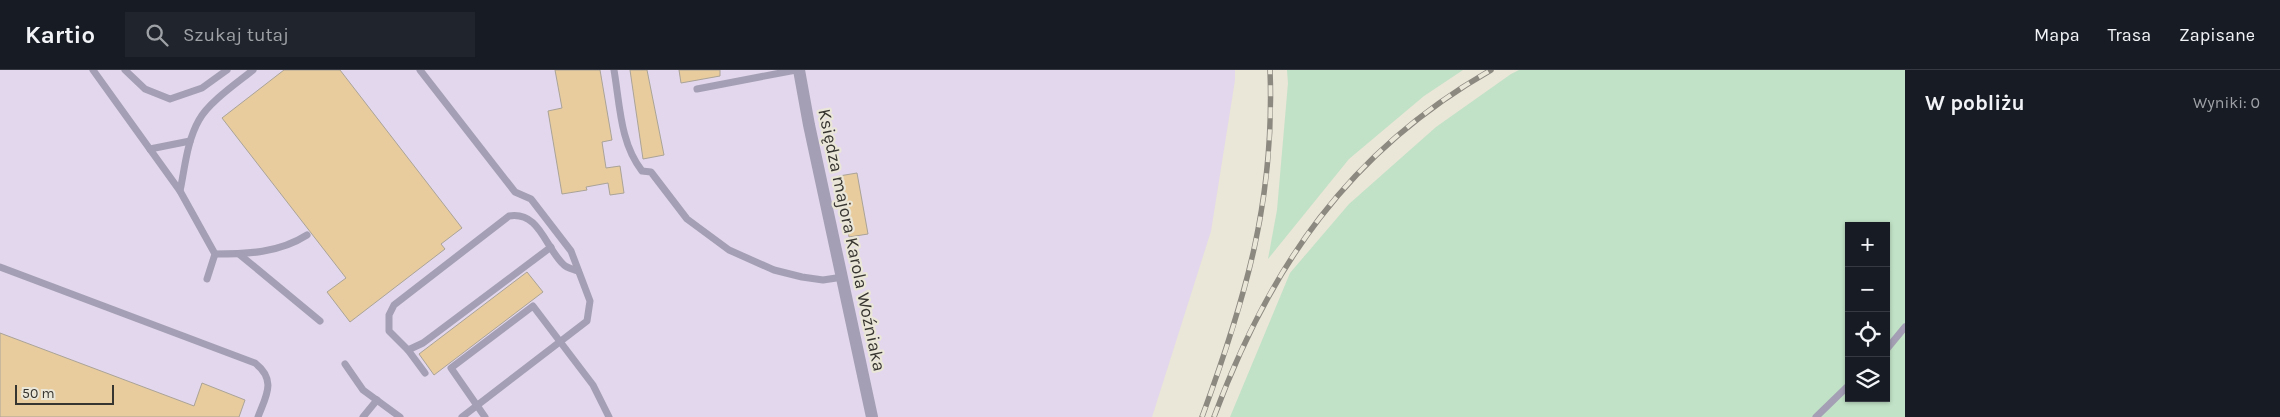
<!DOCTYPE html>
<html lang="pl">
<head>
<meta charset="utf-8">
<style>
  :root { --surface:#171b24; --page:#20242c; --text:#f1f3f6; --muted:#9ea1a6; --line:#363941 }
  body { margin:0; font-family:Karla,sans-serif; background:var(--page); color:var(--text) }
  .controls { position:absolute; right:15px; bottom:15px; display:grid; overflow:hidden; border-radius:0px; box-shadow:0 1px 4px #0004 }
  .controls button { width:45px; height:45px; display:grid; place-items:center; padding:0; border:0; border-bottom:1px solid var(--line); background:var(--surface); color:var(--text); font:25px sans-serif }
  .scale { position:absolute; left:15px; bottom:12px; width:99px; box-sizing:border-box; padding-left:5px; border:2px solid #373530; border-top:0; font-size:14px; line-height:18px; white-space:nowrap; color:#373530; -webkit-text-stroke:4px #eae6d8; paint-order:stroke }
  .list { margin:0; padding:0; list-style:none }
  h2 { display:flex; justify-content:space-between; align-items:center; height:65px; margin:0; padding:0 20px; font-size:21px }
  h2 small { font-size:16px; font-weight:400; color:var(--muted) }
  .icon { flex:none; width:28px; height:28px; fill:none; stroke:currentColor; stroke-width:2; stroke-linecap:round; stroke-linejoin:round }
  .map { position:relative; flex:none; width:1905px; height:347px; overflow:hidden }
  header { display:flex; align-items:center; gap:30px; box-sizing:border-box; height:70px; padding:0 25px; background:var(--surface); border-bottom:1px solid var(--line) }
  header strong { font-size:24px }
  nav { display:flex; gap:28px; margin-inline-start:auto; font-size:18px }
  .search { width:350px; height:45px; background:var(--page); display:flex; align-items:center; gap:12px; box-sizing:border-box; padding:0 18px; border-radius:0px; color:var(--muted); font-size:19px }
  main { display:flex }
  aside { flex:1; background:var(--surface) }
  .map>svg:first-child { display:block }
</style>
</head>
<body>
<header>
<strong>Kartio</strong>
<div class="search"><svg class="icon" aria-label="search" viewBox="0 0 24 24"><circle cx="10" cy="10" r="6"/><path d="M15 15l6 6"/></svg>Szukaj tutaj</div>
<nav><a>Mapa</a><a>Trasa</a><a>Zapisane</a></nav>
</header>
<main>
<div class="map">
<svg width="1905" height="347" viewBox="0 0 1905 347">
  <rect width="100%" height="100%" fill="#eae6d8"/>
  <!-- industrial -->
  <path fill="#e2d7ec" d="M0,0H1235V10L1211,161L1152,347H0Z"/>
  <!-- green -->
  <g fill="#c1e2c6" fill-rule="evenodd">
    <path d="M1287,0H1463L1424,26L1349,89L1268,189L1277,140L1288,13Z"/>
    <path d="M1519,0H1905V347H1230L1290,203L1349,134L1436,57L1511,4ZM1849,156H1886V328H1849Z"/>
  </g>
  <!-- building -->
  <g fill="#e9cc9e" stroke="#aaa397">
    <path d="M284,0H340L462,158L441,174L445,179L350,252L327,222L346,208L222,48Z"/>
    <path d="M555,0H600L612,70L602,72L606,98L620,96L624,123L610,125L608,113L586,117L587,120L562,124L548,41L562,38Z"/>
    <path d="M630,0H647L664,85L643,89Z"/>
    <path d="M679,0H720V6L681,13Z"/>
    <path d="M857,103L868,164L849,167L839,106Z"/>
    <path d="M527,202L543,222L434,305L419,284Z"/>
    <path d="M0,263L194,336L202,313L245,330L239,347H0Z"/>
  </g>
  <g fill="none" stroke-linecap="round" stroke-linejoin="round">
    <!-- lane -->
    <g stroke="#a49fb4" stroke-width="7">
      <path d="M93,0L180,121"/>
      <path d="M125,0L145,19L170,29L202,18L227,0"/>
      <path d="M420,0L515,122L531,129L571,181L590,231L587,251L462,347"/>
      <path d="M614,0C620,35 620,73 642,101L651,102L687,149L729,180L774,200L802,207L823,210L843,207"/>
      <path d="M697,19L796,0"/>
      <path d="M150,79L190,71"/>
      <path d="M215,184C247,184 279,183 307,165"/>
      <path d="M239,184L320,251"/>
      <path d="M0,197L255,293C277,310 266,326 258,347"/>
      <path d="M207,209L215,184L180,121C185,97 187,71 199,50C209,32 237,13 253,0"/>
      <path d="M408,280L423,273L551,177"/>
      <path d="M1886,280L1905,257"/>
      <path d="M345,294L363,320L400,347"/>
      <path d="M425,303L408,280L389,261V245L394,235L509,146C540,141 545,178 564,195C567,198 573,199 578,201"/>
      <path d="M363,347L377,330"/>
      <path d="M485,347L451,298L533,236L593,315L609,347"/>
      <path d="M1816,347L1849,315"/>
    </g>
    <!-- street -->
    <path stroke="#a49fb4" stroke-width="12" d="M799,0L809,55L872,347"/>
    <!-- rail casing -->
    <g stroke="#8c8980" stroke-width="5.5">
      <g id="rail">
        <path d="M1202,347C1246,227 1275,130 1270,0"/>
        <path d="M1214,347C1270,196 1349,81 1491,0"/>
      </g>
    </g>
    <!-- rail -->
    <use href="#rail" stroke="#eae6d8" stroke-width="4" stroke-dasharray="11" stroke-linecap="butt"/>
  </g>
  <g text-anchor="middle" stroke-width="4.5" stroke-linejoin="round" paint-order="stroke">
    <!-- street labels -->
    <g font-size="18" fill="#373530" stroke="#eae6d8">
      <text transform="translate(852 170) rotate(78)" y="6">Księdza majora Karola Woźniaka</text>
    </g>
  </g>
</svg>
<div class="controls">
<button>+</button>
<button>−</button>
<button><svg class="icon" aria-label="locate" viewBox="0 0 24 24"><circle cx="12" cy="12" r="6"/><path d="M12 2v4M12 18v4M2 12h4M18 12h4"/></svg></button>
<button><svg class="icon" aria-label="layers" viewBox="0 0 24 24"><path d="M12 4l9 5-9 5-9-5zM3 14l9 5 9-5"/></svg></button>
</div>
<div class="scale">50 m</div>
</div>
<aside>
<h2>W pobliżu<small>Wyniki: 0</small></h2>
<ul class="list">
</ul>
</aside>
</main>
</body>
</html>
